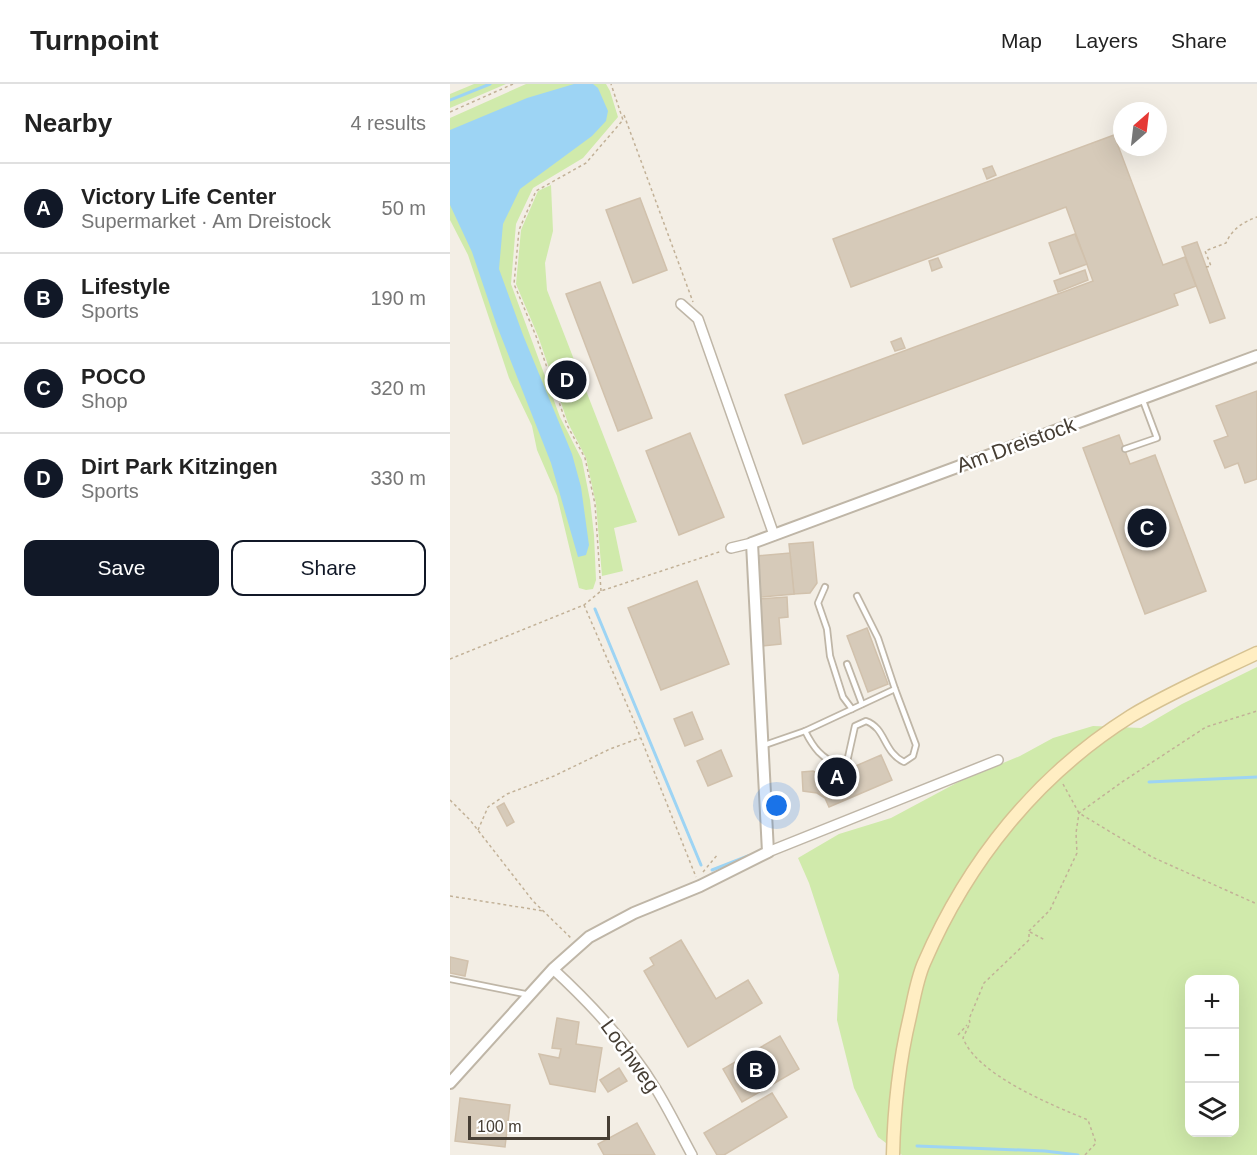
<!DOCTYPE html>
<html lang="en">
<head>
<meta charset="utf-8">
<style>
  :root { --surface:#fff; --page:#f2f2f2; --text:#222; --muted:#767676; --line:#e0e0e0; --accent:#111827 }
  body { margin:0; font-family:Arial,sans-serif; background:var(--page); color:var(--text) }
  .controls { position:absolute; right:18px; bottom:18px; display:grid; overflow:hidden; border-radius:12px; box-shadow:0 6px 24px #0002 }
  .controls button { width:54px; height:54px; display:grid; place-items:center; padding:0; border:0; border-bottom:2px solid var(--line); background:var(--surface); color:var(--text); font:30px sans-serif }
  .compass { position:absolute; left:663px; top:18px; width:54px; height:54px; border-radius:50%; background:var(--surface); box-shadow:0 6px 24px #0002; rotate:28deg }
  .scale { position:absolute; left:18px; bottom:15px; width:142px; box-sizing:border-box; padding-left:6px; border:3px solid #463e34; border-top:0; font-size:16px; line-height:21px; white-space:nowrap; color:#463e34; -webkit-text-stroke:4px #fff; paint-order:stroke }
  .you { position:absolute; left:327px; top:722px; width:21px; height:21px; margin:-15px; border:4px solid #fff; border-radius:50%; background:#1a73e8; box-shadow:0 0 0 9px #1a73e833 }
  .badge { display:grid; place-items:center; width:39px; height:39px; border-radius:50%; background:var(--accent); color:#fff; font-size:20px; font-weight:700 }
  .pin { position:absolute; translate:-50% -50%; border:3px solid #fff; box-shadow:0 2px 6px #0006 }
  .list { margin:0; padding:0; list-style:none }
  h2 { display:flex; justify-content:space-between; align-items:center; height:78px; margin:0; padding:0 24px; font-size:26px }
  h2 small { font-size:20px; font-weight:400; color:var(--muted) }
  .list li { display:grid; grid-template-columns:39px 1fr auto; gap:18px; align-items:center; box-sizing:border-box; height:90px; padding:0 24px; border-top:2px solid var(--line) }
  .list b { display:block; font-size:22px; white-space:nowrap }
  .list p { margin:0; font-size:20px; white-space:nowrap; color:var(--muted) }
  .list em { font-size:20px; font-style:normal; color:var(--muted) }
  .actions { display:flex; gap:12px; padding:18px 24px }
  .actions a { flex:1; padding:14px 0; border:2px solid var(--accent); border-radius:12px; text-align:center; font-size:21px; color:var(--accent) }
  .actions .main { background:var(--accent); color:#fff }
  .icon { flex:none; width:33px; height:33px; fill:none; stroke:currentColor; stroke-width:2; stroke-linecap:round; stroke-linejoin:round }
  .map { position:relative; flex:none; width:807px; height:1071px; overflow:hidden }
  header { display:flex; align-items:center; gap:36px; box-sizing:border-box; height:84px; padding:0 30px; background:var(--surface); border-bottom:2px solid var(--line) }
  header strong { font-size:28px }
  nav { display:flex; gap:33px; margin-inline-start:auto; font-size:21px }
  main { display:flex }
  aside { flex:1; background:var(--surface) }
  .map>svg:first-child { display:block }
</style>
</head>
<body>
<header>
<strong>Turnpoint</strong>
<nav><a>Map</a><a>Layers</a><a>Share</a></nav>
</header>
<main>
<aside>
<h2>Nearby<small>4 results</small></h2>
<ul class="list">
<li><span class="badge">A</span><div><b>Victory Life Center</b><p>Supermarket · Am Dreistock</p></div><em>50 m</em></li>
<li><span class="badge">B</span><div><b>Lifestyle</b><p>Sports</p></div><em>190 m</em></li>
<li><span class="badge">C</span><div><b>POCO</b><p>Shop</p></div><em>320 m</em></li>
<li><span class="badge">D</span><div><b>Dirt Park Kitzingen</b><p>Sports</p></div><em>330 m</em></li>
</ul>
<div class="actions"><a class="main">Save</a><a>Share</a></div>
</aside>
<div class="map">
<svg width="807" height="1071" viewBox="0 0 807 1071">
  <rect width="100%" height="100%" fill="#f3eee5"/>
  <!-- green -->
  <g fill="#d0eaab" fill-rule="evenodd">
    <path d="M24,0H56L0,24V10Z"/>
    <path d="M76,0H156L160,7L168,33L133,74L83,104L66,140L61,200L110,333L132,376L140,416L144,451L146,496L143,505L136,506L129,504L107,412L87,366L82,342L59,294L18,171L0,136V34Z"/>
    <path d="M101,101L103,147L95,179L97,206L187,438L164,444L173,487L152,492L146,420L136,374L118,339L88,252L66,200L71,146L88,107Z"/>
    <path d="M807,583V1071H452L428,1053L404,1004L387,936L389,891L359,799L348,774L389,750L441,734L512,696L570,672L603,654L643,642L691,644L732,620ZM740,896H784V1048H740Z"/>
  </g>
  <!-- water -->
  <path fill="#9dd4f4" d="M124,0H143L148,4L158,27L156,37L142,52L70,105L53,140L49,185L73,251L122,370L131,403L139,461L136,471L128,473L101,379L47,242L22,168L0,121V46L77,14Z"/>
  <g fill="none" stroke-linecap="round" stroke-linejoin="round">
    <!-- stream -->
    <g stroke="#9dd4f4" stroke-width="3">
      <path d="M0,16L40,0"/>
      <path d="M145,525L251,781"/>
      <path d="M699,698L807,693"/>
      <path d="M262,786L298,772"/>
      <path d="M467,1062L595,1067L628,1071"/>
    </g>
  </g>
  <!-- building -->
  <g fill="#d6cab9" stroke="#d1c1ac" stroke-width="1.5">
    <path d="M664,51L713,181L735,173L746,202L724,210L728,221L353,360L335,311L643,197L616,123L401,203L383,155Z"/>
    <path d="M542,82L546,91L537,95L533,85Z"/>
    <path d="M190,114L217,186L183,199L156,126Z"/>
    <path d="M625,150L637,180L610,190L599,159Z"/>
    <path d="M747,158L775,234L760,239L732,163Z"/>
    <path d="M488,174L492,183L482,187L479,177Z"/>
    <path d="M635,186L638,196L608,208L604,197Z"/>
    <path d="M150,198L202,334L168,347L116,210Z"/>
    <path d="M451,254L455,264L445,267L441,258Z"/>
    <path d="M807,307V395L795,399L788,379L775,384L764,357L778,352L766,322Z"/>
    <path d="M240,349L274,433L229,451L196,367Z"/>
    <path d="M669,351L680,380L705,371L756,507L695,530L633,364Z"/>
    <path d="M363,458L367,499L360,509L344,510L339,460Z"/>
    <path d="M340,469L344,510L311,513L307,472Z"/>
    <path d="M247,497L279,580L211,606L178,524Z"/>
    <path d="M337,513L338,533L329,534L331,560L311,562L308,515Z"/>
    <path d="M417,544L438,600L418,608L397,552Z"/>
    <path d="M242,628L253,655L235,662L224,635Z"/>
    <path d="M271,666L282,692L258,702L247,677Z"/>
    <path d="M431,671L442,696L379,723L375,714L367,709L353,707L352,688L363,687L378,694Z"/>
    <path d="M54,719L64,738L57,742L47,723Z"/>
    <path d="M231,856L266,915L298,896L312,919L238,963L194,887L204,881L200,874Z"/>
    <path d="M0,873L18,877L15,892L0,889Z"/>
    <path d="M107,934L129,938L126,960L152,964L145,1008L100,1000L89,970L109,974L111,965L102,964Z"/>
    <path d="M330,952L349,985L292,1018L273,985Z"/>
    <path d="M169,984L177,997L158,1008L150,996Z"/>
    <path d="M322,1009L337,1033L274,1071H267L254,1049Z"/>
    <path d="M10,1014L60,1021L55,1063L5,1057Z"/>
    <path d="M187,1039L205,1071H154L148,1060Z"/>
  </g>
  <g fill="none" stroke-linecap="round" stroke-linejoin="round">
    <!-- service casing -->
    <g stroke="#bfb6a7" stroke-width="8">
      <g id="service">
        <path d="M675,365L707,354L692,314"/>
        <path d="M375,503L368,519L377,545L380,572L393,613L402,625"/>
        <path d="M397,580L412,620"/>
        <path d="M355,647C364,665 371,673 389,682L397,678L405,642L416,637C436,644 433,668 454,678L463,672L466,661L445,605"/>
        <path d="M312,662L355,647L445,605L428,554L407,512"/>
        <path d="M0,895L80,911"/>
      </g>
    </g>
    <!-- minor casing -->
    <g stroke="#bfb6a7" stroke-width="12">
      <g id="minor">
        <path d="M231,220L248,235L324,451"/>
        <path d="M281,464L302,459"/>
        <path d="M318,768L548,676"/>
        <path d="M103,885C142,921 178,959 206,1005C219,1026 230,1049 242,1071"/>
      </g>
    </g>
    <!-- tertiary casing -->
    <g stroke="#bfb6a7" stroke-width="14">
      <path id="tertiary" d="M0,999L103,885L139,853L184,829L250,802L318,768L302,459L807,272"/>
    </g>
    <!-- secondary casing -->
    <g stroke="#d6c292" stroke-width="15">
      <path id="secondary" d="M443,1071C444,1024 449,978 460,932C464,914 467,895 474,879C518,777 587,691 681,632C721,608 765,589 807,569"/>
    </g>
    <!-- path -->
    <g stroke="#c2b197" stroke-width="1.5" stroke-dasharray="3 3" stroke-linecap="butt">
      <path d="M0,28L63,0"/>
      <path d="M174,31L243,218"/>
      <path d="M756,183L761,182L755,167L776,159C782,145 793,138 807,133"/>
      <path d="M151,507L145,420L135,374L117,341L86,252L64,200L69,146L86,107L136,79L173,36L161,0"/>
      <path d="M134,521L184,637L246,793"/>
      <path d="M0,575L134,521L151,507L272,467"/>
      <path d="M613,700L629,729L702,773L807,820"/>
      <path d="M0,716L20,736L83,817L122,855"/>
      <path d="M28,746L38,723L57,710L104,692L160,665L190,654"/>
      <path d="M253,788L268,770"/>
      <path d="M0,812L94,827"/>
      <path d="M580,848L595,856"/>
      <path d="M508,951L517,941"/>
      <path d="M635,1071L646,1059L638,1036C602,1021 527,991 513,954L520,939L519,935L534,899L579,856V847L600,826L627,769L626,749L629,729L672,698L756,643L807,627"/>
    </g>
    <!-- service -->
    <use href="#service" stroke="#fff" stroke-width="4.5"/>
    <!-- minor -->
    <use href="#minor" stroke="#fff" stroke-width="9"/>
    <!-- tertiary -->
    <use href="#tertiary" stroke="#fff" stroke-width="10"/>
    <!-- secondary -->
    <use href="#secondary" stroke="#ffeec3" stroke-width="12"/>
  </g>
  <g text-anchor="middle" stroke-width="5" stroke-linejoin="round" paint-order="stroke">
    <!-- street labels -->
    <g font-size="21" fill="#463e34" stroke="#fff">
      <text transform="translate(566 361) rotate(-20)" y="7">Am Dreistock</text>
      <text transform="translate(180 972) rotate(54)" y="7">Lochweg</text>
    </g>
  </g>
</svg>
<div class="controls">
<button>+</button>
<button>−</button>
<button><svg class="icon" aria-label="layers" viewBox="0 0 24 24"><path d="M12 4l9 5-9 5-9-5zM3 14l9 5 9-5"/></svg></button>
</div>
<svg class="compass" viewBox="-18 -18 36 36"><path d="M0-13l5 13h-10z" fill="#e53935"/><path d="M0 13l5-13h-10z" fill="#767676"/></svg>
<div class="scale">100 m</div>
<div class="you"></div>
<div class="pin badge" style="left:387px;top:693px">A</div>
<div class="pin badge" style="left:306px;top:986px">B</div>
<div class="pin badge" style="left:697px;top:444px">C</div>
<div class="pin badge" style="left:117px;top:296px">D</div>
</div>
</main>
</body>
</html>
